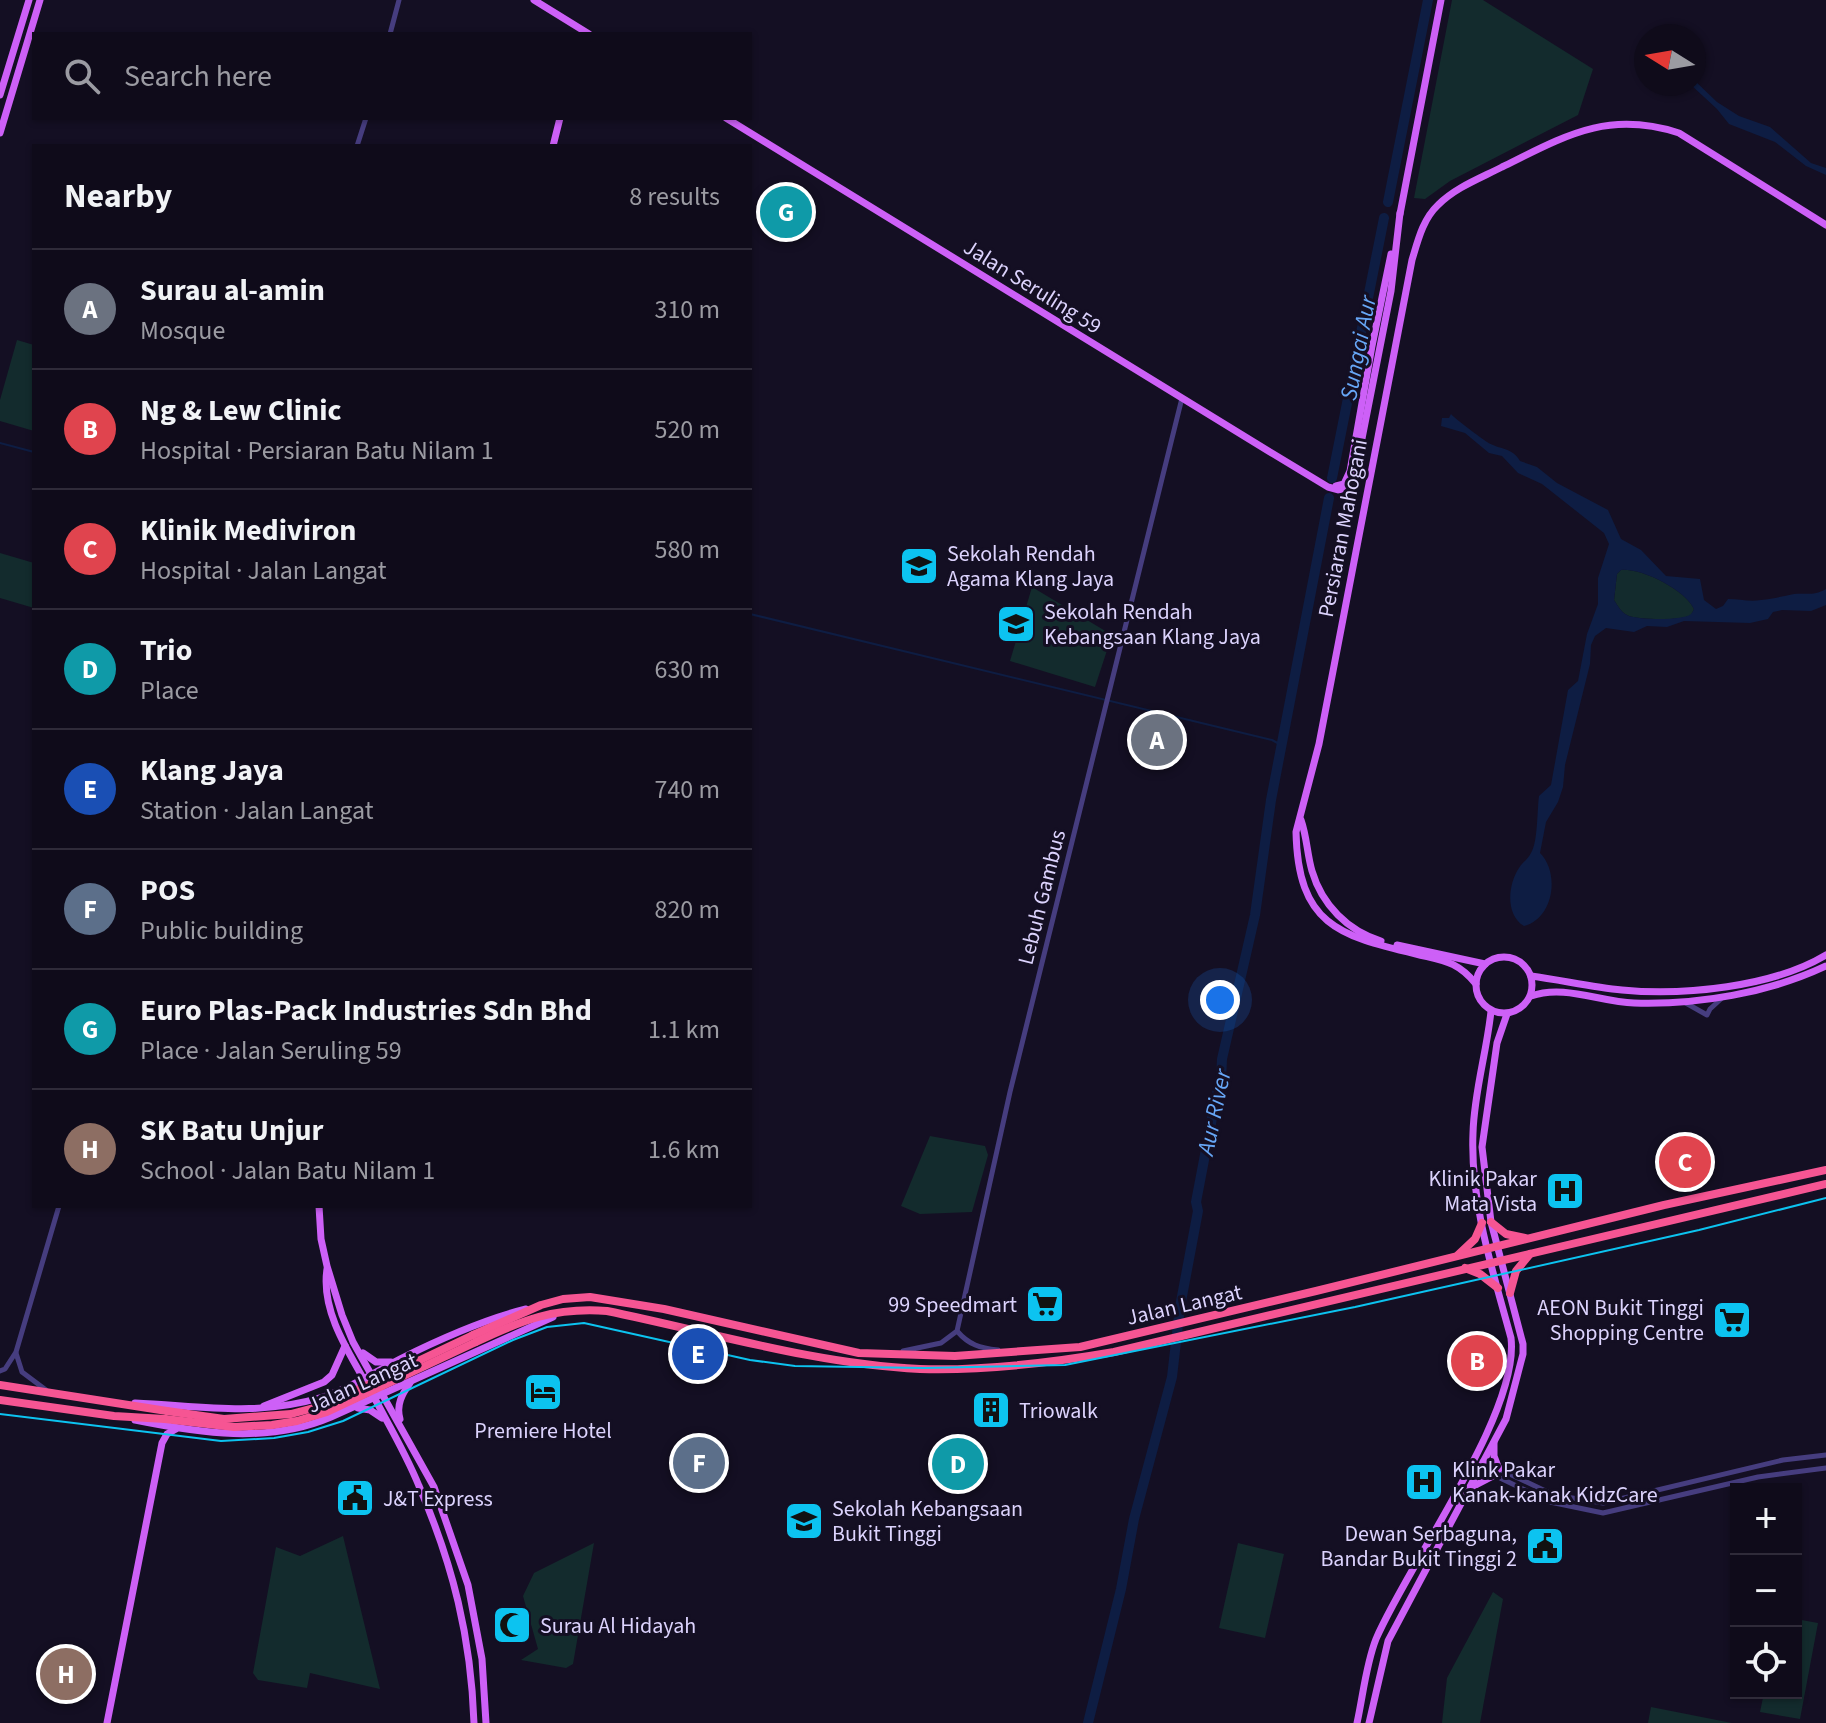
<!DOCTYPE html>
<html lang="en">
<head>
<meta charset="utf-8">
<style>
  :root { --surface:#0f0b1a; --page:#181423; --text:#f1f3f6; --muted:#9b9ba2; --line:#2f2b39; --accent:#db2777 }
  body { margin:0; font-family:"Source Sans 3",sans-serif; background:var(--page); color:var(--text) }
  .controls { position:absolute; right:24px; bottom:24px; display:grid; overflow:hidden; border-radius:0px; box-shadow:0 2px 6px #0004 }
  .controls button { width:72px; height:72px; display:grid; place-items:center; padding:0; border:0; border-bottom:2px solid var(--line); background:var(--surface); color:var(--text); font:40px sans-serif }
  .compass { position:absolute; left:1634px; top:24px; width:72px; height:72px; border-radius:50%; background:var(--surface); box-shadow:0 2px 6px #0004; rotate:281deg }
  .you { position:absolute; left:1220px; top:1000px; width:28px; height:28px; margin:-20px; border:6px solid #fff; border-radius:50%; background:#1a73e8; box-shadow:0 0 0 12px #1a73e833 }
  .badge { display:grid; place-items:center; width:52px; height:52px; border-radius:50%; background:var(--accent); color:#fff; font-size:26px; font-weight:700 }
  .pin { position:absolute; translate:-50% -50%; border:4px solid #fff; box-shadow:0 2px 8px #0006 }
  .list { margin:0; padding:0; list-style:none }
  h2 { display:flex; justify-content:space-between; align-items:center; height:104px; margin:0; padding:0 32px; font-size:34px }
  h2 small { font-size:26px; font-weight:400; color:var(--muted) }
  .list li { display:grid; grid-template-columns:52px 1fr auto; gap:24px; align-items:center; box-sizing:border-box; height:120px; padding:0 32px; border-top:2px solid var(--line) }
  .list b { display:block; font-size:30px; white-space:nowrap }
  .list p { margin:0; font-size:26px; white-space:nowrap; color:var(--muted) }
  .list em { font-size:26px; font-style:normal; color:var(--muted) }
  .icon { flex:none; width:44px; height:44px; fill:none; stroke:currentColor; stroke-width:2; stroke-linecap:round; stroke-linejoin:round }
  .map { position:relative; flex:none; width:1826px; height:1723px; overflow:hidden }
  .search { position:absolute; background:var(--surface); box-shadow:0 2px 6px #0004; left:32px; top:32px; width:720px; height:88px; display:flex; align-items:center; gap:20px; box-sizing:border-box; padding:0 28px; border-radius:0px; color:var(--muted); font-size:30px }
  .panel { position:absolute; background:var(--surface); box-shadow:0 2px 6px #0004; left:32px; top:144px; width:720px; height:1064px; border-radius:0px }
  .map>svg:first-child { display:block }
</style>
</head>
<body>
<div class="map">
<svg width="1826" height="1723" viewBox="0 0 1826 1723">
  <rect width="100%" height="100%" fill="#140f23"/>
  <!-- green -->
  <g fill="#132b2d">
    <path d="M1452,0H1483L1593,69L1578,115L1450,181L1425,199L1414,198Z"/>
    <path d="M17,340L34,345V431L0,421V400Z"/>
    <path d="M0,553L34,563V608L0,598Z"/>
    <path d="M1621,570C1642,568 1685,590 1694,609C1693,611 1692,613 1691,615C1683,621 1635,620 1627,615C1621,612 1618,606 1614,600L1617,574Z"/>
    <path d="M1032,587L1112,635L1095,687L1010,661Z"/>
    <path d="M930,1136L985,1146L988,1155L972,1212L920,1214L901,1206Z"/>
    <path d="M343,1536L380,1689L310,1673L307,1688L258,1680L253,1673L276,1547L300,1556Z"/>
    <path d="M594,1543L573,1664L566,1668L521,1660L538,1649L523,1596L534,1573Z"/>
    <path d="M1238,1543L1284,1554L1265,1638L1219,1628Z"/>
    <path d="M1493,1592L1503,1599L1480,1723H1442L1447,1678Z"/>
    <path d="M1796,1619L1818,1623L1800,1719L1760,1712L1764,1693H1796Z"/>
    <path d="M1651,1707L1732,1723H1648Z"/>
  </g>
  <!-- water -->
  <g fill="#0e1d43" fill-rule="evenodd">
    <path d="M1694,80L1717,102L1739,116L1770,127L1811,163L1826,168V175L1806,166L1775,142L1729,124L1717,109L1690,84H1694Z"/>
    <path d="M1451,414C1454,418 1481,438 1487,442C1500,450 1512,447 1520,461L1537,467L1557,483L1608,510L1621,539L1641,550L1666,576L1700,579L1704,600L1716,609L1723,606L1728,599C1739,599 1750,602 1761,600C1773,599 1783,596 1794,594C1807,593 1814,596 1826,589V605L1811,611L1782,610L1773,612L1768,619L1750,623L1684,621L1667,627L1647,626L1634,632L1606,628L1595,636L1591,645L1590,664L1565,765L1563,787L1558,802L1546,822L1540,853C1560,873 1554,918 1524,926C1505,915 1508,884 1519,868C1522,863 1528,859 1531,853C1538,842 1537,811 1539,796L1551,785L1568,690L1578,681L1587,634L1598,604V578L1609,544L1604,533L1542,484L1518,473L1502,456L1489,453L1465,433L1441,426L1442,418H1449ZM1621,570C1642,568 1685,590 1694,609C1693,611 1692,613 1691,614C1684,621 1635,620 1627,615C1621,612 1618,606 1614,600L1617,574Z"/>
  </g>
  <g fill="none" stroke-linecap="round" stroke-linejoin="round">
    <!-- stream -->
    <g stroke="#0e1d43" stroke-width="2">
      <path d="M0,443L34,452"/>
      <path d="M750,614L1272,740L1283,746"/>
    </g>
    <!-- river -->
    <g stroke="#0e1d43" stroke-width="10">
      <path d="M1388,202L1428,0"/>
      <path d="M1332,478L1384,218"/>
      <path d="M1088,1723L1121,1589L1134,1519L1172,1377L1180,1307L1198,1211L1196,1202L1216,1097L1221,1081L1222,1059L1255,915L1271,800L1329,498"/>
    </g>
    <!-- minor -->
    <g stroke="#463d7f" stroke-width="5">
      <path d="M390,34L399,0"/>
      <path d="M357,146L366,118"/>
      <path d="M1684,1002L1707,1015L1710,1009L1722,998"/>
      <path d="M957,1331C969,1345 980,1348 998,1350"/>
      <path d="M903,1351L941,1343L957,1331L1010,1092L1182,398"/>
      <path d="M16,1353L22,1372L46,1390"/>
      <path d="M0,1371L5,1369L16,1352L59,1206"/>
      <path d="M1482,1461L1554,1495L1603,1503L1783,1460L1826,1455"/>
      <path d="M1471,1464L1550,1502L1603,1513L1758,1477L1826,1468"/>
    </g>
    <!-- major -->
    <g stroke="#cd60f7" stroke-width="7">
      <path d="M534,0L589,34"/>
      <path d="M0,95L29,0"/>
      <path d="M726,118L1270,452L1328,487L1339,490L1349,486L1355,474L1391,291L1400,213"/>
      <path d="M0,133L40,0"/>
      <path d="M553,146L560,118"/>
      <path d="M1400,214L1441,0"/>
      <path d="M1336,486L1344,484L1350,471L1372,346L1391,254"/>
      <path d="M1301,820C1307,837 1307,854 1312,871C1322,905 1348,931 1381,941"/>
      <path d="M1397,945L1485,964"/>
      <circle cx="1504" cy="985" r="28"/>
      <path d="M1531,976C1561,980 1592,987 1622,990C1683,996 1773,987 1826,955"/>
      <path d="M1476,984C1457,961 1444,961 1416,954C1338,936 1298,924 1296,832L1319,744L1412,260C1418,240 1423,219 1438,205C1456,187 1481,178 1502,167C1565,136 1607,110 1679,133L1826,225"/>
      <path d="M1531,996C1564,984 1600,1002 1634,1003C1697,1005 1769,993 1826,966"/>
      <path d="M319,1206L321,1239L327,1266L342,1315L353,1342L434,1487L468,1585L482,1659L486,1723"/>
      <path d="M327,1269C320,1315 354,1360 375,1399C390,1427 407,1456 419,1486C453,1565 471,1637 474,1723"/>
      <path d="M363,1353L376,1362H391"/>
      <path d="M135,1403C203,1406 256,1417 323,1397C351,1388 375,1372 400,1359C440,1339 482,1320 526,1309"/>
      <path d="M264,1406L324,1382L332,1375L345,1346"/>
      <path d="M358,1408L370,1410L382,1418"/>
      <path d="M400,1419C396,1405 402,1394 410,1383"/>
      <path d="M135,1420C199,1433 268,1444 331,1417L553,1317"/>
      <path d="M1494,1443V1456L1499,1469"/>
      <path d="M1472,1487L1495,1475"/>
      <path d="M107,1723L162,1443L167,1434L176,1429"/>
      <path d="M1357,1723C1363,1696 1366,1664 1376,1639C1408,1564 1520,1413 1511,1338C1493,1272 1470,1202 1473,1133C1474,1092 1487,1051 1491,1011"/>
      <path d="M1369,1723L1388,1641L1506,1419L1523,1354V1344L1491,1222L1482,1147L1497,1043L1507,1014"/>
    </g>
    <!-- highway -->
    <g stroke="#f65593" stroke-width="8">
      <path d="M1491,1222L1506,1234L1525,1238"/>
      <path d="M1458,1255L1475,1239L1482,1223"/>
      <path d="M1465,1268L1480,1274L1498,1288"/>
      <path d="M1510,1293L1516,1271L1530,1254"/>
      <path d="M473,1335L541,1305L563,1299L590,1297L664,1309L859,1353L955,1356L1080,1347L1316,1291L1664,1205L1826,1170"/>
      <path d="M476,1342C522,1320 555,1307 607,1311C710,1332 814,1364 920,1369C985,1371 1050,1363 1114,1352L1826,1184"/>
      <path d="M0,1385L167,1411"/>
      <path d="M0,1400L114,1416L165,1419"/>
    </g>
    <!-- tram -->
    <path stroke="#0cc3f0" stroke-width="2" d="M0,1414L221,1441L274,1438L308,1432L343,1421L513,1340L547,1327L584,1323L750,1360L795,1366L924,1368L1065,1365L1355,1307L1699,1230L1826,1198"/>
    <!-- highway-bridge -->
    <g stroke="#f65593" stroke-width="8">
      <path d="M167,1411L224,1419L291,1414L325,1405L473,1335"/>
      <path d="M165,1419L234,1427L272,1425L297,1421L327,1412L476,1342"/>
    </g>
  </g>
  <!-- icons -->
  <defs>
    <g id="school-square" transform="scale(2)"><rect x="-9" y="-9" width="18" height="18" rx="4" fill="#0cc3f0" stroke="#140f23"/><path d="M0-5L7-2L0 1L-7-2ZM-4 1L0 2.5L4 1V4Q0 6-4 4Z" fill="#111"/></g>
    <g id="hospital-square" transform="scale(2)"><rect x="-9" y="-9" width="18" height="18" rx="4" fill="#0cc3f0" stroke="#140f23"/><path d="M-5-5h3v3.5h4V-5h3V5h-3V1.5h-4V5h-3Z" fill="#111"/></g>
    <g id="supermarket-square" transform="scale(2)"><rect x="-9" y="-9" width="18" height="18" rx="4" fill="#0cc3f0" stroke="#140f23"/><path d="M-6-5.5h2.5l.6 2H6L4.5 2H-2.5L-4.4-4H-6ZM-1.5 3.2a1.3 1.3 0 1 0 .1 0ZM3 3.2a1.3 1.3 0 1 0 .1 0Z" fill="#111"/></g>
    <g id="hotel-square" transform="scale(2)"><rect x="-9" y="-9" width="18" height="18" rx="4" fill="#0cc3f0" stroke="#140f23"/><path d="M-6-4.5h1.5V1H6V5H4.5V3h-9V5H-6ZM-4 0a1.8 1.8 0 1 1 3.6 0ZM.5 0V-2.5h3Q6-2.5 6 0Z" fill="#111"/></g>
    <g id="building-square" transform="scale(2)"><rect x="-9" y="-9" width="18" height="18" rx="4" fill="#0cc3f0" stroke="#140f23"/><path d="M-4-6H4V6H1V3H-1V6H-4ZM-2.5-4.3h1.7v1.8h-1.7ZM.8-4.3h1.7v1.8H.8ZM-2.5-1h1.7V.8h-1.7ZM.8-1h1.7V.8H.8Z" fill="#111"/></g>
    <g id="civic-square" transform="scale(2)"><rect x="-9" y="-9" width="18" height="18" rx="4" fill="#0cc3f0" stroke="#140f23"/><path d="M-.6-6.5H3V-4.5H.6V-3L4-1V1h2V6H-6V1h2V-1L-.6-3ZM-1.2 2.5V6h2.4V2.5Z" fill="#111"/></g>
    <g id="mosque-square" transform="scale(2)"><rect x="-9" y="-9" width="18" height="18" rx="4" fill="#0cc3f0" stroke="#140f23"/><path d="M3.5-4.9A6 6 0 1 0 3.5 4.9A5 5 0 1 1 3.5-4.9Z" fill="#111"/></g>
  </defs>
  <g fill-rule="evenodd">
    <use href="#school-square" x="919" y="566"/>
    <use href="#school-square" x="1016" y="624"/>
    <use href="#hospital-square" x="1565" y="1191"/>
    <use href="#supermarket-square" x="1045" y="1304"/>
    <use href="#supermarket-square" x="1732" y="1320"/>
    <use href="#hotel-square" x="543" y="1392"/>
    <use href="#building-square" x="991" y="1410"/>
    <use href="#hospital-square" x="1424" y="1482"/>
    <use href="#civic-square" x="355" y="1498"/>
    <use href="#school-square" x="804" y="1521"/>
    <use href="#civic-square" x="1545" y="1546"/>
    <use href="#mosque-square" x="512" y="1625"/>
  </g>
  <g text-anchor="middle" stroke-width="6" stroke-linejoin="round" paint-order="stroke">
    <!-- street labels -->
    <g font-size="22" fill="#dcd3fd" stroke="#140f23">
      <text transform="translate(1033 286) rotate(32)" y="8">Jalan Seruling 59</text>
      <text transform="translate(1342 528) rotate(-79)" y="8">Persiaran Mahogani</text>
      <text transform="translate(1041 897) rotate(-76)" y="8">Lebuh Gambus</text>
      <text transform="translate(1184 1304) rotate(-13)" y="8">Jalan Langat</text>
      <text transform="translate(362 1382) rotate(-24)" y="8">Jalan Langat</text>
    </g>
    <!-- poi labels -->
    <g font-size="22" fill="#dcd3fd" stroke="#140f23" text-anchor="start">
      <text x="947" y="561">Sekolah Rendah<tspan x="947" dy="25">Agama Klang Jaya</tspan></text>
      <text x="1044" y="619">Sekolah Rendah<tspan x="1044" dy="25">Kebangsaan Klang Jaya</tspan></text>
      <text x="1537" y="1186" text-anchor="end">Klinik Pakar<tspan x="1537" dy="25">Mata Vista</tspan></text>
      <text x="1017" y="1312" text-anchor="end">99 Speedmart</text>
      <text x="1704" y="1315" text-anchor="end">AEON Bukit Tinggi<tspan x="1704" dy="25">Shopping Centre</tspan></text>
      <text x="1019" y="1418">Triowalk</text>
      <text x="543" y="1438" text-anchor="middle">Premiere Hotel</text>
      <text x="1452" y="1477">Klink Pakar<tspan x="1452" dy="25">Kanak-kanak KidzCare</tspan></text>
      <text x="383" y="1506">J&amp;T Express</text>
      <text x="832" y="1516">Sekolah Kebangsaan<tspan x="832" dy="25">Bukit Tinggi</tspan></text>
      <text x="1517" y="1541" text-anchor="end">Dewan Serbaguna,<tspan x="1517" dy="25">Bandar Bukit Tinggi 2</tspan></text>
      <text x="540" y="1633">Surau Al Hidayah</text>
    </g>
    <!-- water labels -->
    <g font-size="24" font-style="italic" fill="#67a7f7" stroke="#140f23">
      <text transform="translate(1358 348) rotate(-79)" y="8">Sungai Aur</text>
      <text transform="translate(1214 1112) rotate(-78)" y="8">Aur River</text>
    </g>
  </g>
</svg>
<div class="controls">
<button>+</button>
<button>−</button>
<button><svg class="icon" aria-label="locate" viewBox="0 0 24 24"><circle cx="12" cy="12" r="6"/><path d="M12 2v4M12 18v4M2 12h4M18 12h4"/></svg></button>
</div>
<svg class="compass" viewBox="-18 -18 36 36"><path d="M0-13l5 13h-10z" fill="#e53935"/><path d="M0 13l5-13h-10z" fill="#9b9ba2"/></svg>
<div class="you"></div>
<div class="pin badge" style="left:1157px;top:740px;background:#6b7280">A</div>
<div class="pin badge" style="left:1477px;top:1361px;background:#e0444e">B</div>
<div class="pin badge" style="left:1685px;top:1162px;background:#e0444e">C</div>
<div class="pin badge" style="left:958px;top:1464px;background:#0f9aa8">D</div>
<div class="pin badge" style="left:698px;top:1354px;background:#1a4fb4">E</div>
<div class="pin badge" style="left:699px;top:1463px;background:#5c6f8a">F</div>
<div class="pin badge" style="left:786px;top:212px;background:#0f9aa8">G</div>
<div class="pin badge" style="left:66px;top:1674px;background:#8d6e63">H</div>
<div class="search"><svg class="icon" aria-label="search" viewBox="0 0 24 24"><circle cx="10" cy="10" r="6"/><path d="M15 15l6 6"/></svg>Search here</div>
<section class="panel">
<h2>Nearby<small>8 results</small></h2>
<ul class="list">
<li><span class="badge" style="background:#6b7280">A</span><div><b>Surau al-amin</b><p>Mosque</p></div><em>310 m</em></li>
<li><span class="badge" style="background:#e0444e">B</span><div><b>Ng &amp; Lew Clinic</b><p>Hospital · Persiaran Batu Nilam 1</p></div><em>520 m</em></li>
<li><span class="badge" style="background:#e0444e">C</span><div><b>Klinik Mediviron</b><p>Hospital · Jalan Langat</p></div><em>580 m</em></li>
<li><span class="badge" style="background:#0f9aa8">D</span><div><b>Trio</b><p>Place</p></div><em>630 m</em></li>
<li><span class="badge" style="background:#1a4fb4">E</span><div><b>Klang Jaya</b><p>Station · Jalan Langat</p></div><em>740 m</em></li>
<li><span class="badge" style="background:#5c6f8a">F</span><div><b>POS</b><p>Public building</p></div><em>820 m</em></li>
<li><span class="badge" style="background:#0f9aa8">G</span><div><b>Euro Plas-Pack Industries Sdn Bhd</b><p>Place · Jalan Seruling 59</p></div><em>1.1 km</em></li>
<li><span class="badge" style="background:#8d6e63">H</span><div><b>SK Batu Unjur</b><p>School · Jalan Batu Nilam 1</p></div><em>1.6 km</em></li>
</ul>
</section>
</div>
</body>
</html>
